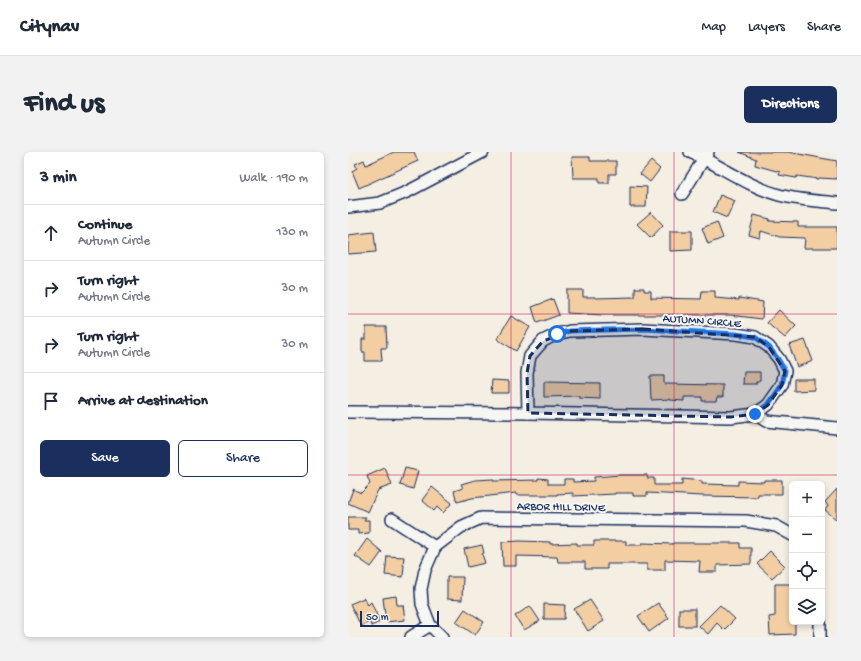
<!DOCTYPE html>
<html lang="en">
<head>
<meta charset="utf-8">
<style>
  :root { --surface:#fff; --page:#f2f2f3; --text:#1f2937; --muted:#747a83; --line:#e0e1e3; --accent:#1b2f5e }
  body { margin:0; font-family:"Gochi Hand",sans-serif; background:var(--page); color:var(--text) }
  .controls { position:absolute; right:12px; bottom:12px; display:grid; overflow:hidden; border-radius:6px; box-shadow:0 2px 6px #0003 }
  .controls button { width:36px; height:36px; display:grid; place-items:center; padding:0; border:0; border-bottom:1px solid var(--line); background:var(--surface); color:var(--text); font:20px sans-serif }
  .scale { position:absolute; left:12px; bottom:10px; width:79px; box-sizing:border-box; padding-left:4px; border:2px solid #1b2f5e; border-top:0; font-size:11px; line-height:14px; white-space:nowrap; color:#1b2f5e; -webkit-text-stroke:3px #f6f6f2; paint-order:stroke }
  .stop { position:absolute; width:12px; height:12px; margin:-9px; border:3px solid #1a73e8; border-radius:50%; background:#fff }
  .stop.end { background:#1a73e8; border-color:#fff; box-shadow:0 1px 4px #0008 }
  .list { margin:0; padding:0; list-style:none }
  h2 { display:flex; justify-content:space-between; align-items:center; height:52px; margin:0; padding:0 16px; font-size:17px }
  h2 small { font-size:13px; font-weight:400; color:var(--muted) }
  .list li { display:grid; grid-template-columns:26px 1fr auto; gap:12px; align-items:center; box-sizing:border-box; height:56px; padding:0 16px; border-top:1px solid var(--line) }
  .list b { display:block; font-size:15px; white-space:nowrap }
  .list p { margin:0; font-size:13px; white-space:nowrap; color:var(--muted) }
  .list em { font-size:13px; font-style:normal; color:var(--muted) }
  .actions { display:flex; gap:8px; padding:12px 16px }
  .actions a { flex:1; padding:9px 0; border:1px solid var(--accent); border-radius:6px; text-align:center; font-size:14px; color:var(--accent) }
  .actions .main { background:var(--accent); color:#fff }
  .icon { flex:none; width:22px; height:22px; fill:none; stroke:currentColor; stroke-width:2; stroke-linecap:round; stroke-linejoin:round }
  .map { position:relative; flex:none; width:489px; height:485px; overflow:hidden; border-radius:6px }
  header { display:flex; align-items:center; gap:24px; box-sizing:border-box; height:56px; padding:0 20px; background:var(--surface); border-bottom:1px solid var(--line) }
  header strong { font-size:19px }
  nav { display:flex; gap:22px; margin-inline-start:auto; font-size:14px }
  .intro { display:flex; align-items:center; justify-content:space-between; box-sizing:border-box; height:96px; padding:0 24px }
  h1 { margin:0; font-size:28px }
  .button { padding:10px 18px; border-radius:6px; background:var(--accent); color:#fff; font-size:14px; font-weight:700 }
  main { display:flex; gap:24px; padding:0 24px }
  aside { flex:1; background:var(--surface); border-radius:6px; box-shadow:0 2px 6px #0003 }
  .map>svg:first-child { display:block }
</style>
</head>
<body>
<header>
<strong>Citynav</strong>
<nav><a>Map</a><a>Layers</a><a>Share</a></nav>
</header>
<div class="intro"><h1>Find us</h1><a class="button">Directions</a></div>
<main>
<aside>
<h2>3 min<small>Walk · 190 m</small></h2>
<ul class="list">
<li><svg class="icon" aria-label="ahead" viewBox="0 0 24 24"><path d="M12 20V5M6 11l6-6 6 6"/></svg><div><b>Continue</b><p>Autumn Circle</p></div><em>130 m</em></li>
<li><svg class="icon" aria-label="right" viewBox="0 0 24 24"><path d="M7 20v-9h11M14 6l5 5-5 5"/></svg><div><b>Turn right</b><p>Autumn Circle</p></div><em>30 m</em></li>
<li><svg class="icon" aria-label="right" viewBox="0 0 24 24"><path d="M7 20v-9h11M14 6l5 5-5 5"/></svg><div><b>Turn right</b><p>Autumn Circle</p></div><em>30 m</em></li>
<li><svg class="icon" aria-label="arrive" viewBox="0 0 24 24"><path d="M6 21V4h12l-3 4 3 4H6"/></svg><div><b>Arrive at destination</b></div></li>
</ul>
<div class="actions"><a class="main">Save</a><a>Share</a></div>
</aside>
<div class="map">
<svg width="489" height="485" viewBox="0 0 489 485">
  <rect width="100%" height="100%" fill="#f5eee2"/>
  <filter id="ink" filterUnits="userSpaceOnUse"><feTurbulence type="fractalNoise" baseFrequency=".025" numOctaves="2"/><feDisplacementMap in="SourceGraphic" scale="8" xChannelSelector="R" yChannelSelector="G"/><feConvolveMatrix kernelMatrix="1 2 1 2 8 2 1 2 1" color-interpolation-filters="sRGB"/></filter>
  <g filter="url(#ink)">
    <!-- building -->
    <g fill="#f3cea3" stroke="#1b2f5e">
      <path d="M46,0H66L70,9L11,36L4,19L9,16L7,12L16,8L18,13Z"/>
      <path d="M391,0H440L489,9V27L471,26L470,27L449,24L448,26L431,23L432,20L407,13L408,7Z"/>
      <path d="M224,5H242V9H268V22H261V31H251V26H225Z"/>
      <path d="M303,9L312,17L302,30L292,22Z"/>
      <path d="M282,34L299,35L298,55H282Z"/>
      <path d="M372,43L387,49L379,66L365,60Z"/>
      <path d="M303,60L315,73L303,86L289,72Z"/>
      <path d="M406,63L422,67L421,69L450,70V75H489V96H456L457,86L432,85L413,79L412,86L401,83Z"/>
      <path d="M369,70L375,86L360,92L354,76Z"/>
      <path d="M322,79H344V98L322,99Z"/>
      <path d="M26,80L28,100L0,102V83Z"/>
      <path d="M287,136H296V139H303V146L353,147L354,139H367V146L391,148V146L415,150L414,167L382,163H255L219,161V138H235V145H247V146L287,145Z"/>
      <path d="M205,147L211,163L189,171L184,155Z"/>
      <path d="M431,158L448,174L437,186L419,171Z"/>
      <path d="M163,164L182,175L168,199L149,187Z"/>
      <path d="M18,175H38L39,196H33L34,209H17V200H14V187H18Z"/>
      <path d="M457,188L465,209L449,215L441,193Z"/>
      <path d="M396,220H412V228L408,230V232H395Z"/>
      <path d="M302,224H316V232L375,233V245H369L368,249H354V245H336V249L322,248V247L303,248Z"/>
      <path d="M446,227H466V238L446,239Z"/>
      <path d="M144,228L161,229V241H143Z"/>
      <path d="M196,230L252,231V247L231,246V244L196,245Z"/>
      <path d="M37,316L44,333L30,338L20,360L0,351L5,337L13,341L22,332L19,324Z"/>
      <path d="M57,316L70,319L65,337L52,333Z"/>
      <path d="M272,323H299V326H306V333H334V327L354,329V332L390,333V329L416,330V328H434V342H410V345L354,344L299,341V344H285V341H267V342L225,344V341L209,342V343H168V341L124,346L109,350L106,339L115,336L113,332L127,328L145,327V329L190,328V326L200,327V332H216V327H225V330L246,329V325Z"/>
      <path d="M84,335L104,351L95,361L89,355L86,359L74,348Z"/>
      <path d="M489,337V368L477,358L480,354L477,350Z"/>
      <path d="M0,365H18L16,368H21V381L10,382V378H0Z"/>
      <path d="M19,387L34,400L23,415L7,404Z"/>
      <path d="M172,389L202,390V392L229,391V393H246V389H278V393H294V391L325,392V391H392V396H403V412L369,413V420H351L352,409L317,408V418H299V412H259V417H237V410H210L209,405L168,404V414H155L154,390Z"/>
      <path d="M134,393L136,401L134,402L137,411L120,415L116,397Z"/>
      <path d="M422,399L437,414L424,426L409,412Z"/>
      <path d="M39,404L56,405L55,413H56L55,425L37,423Z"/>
      <path d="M99,425H115L114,448L99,447Z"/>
      <path d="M427,432H444V470H447V482L422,483L421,465L427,464Z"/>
      <path d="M48,444L49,453H55L57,468L38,470L35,446Z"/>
      <path d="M16,446L20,453L23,450L32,470L23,474L22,470L13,474L2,452Z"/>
      <path d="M242,448L256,469L240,479L226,457Z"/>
      <path d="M310,451L321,466L301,480L290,464Z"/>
      <path d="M196,452L217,453L216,467H196Z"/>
      <path d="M372,453L387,467L376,478L369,471L360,482L351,474Z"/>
      <path d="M182,454L192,469L176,478L167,464Z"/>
      <path d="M117,457L136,470L127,483L108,470Z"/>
      <rect x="331" y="457" width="16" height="17"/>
    </g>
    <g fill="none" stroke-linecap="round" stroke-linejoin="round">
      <!-- minor casing -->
      <g stroke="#1b2f5e" stroke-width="14">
        <g id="minor">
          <path d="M342,0C372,13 399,34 431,43C450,48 470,49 489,51"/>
          <path d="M334,42L360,0"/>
          <path d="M0,55L32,51L59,40L135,0"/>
          <path d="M295,177L388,182L407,185L421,195L431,207L437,219L434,233L420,253L407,262L383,265L180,261L179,221L182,204L195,189L209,182L222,179Z"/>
          <path d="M0,260L180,261"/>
          <path d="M407,262L418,269L489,276"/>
          <path d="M44,367L87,395"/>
          <path d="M472,470V485"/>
          <path d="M63,485L82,473"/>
          <path d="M94,485L82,473L74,452L73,437L77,418L87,395L113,375L133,366L398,369L428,374L444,383"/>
        </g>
      </g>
      <!-- minor -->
      <use href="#minor" stroke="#f6f6f2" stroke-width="11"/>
    </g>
  </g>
  <g fill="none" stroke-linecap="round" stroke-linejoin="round" filter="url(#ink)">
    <!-- route -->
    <path stroke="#1a73e8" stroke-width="5" d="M209,182L222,179L295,177L388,182L407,185L421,195L430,207L437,219L434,233L420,253L407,262"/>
  </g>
  <!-- marked area -->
  <path fill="#1b2f5e" fill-opacity="0.2" stroke="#1b2f5e" stroke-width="3" stroke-dasharray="8 5" stroke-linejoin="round" d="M295,177L407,185L421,195L437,219L434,233L420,253L407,262L383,265L180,261L179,221L182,204L195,189L222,179Z"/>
  <!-- grid -->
  <path fill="none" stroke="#c2185b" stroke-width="1" stroke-opacity="0.55" d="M163,0V485M326,0V485M0,162H489M0,323H489"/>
  <g text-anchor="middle" stroke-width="4" stroke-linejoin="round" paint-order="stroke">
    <!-- street labels -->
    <g font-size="12" fill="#1b2f5e" stroke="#f6f6f2">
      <text transform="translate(354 168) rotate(4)" y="4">AUTUMN CIRCLE</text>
      <text transform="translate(213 354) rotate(1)" y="4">ARBOR HILL DRIVE</text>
    </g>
  </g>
</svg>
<div class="controls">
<button>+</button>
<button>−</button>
<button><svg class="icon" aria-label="locate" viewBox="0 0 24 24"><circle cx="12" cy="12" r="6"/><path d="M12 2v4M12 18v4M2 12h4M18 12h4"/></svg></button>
<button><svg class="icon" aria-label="layers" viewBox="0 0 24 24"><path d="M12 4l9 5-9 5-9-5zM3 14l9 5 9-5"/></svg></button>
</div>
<div class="scale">50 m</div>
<div class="stop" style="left:209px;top:182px"></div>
<div class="stop end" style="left:407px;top:262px"></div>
</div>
</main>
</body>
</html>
